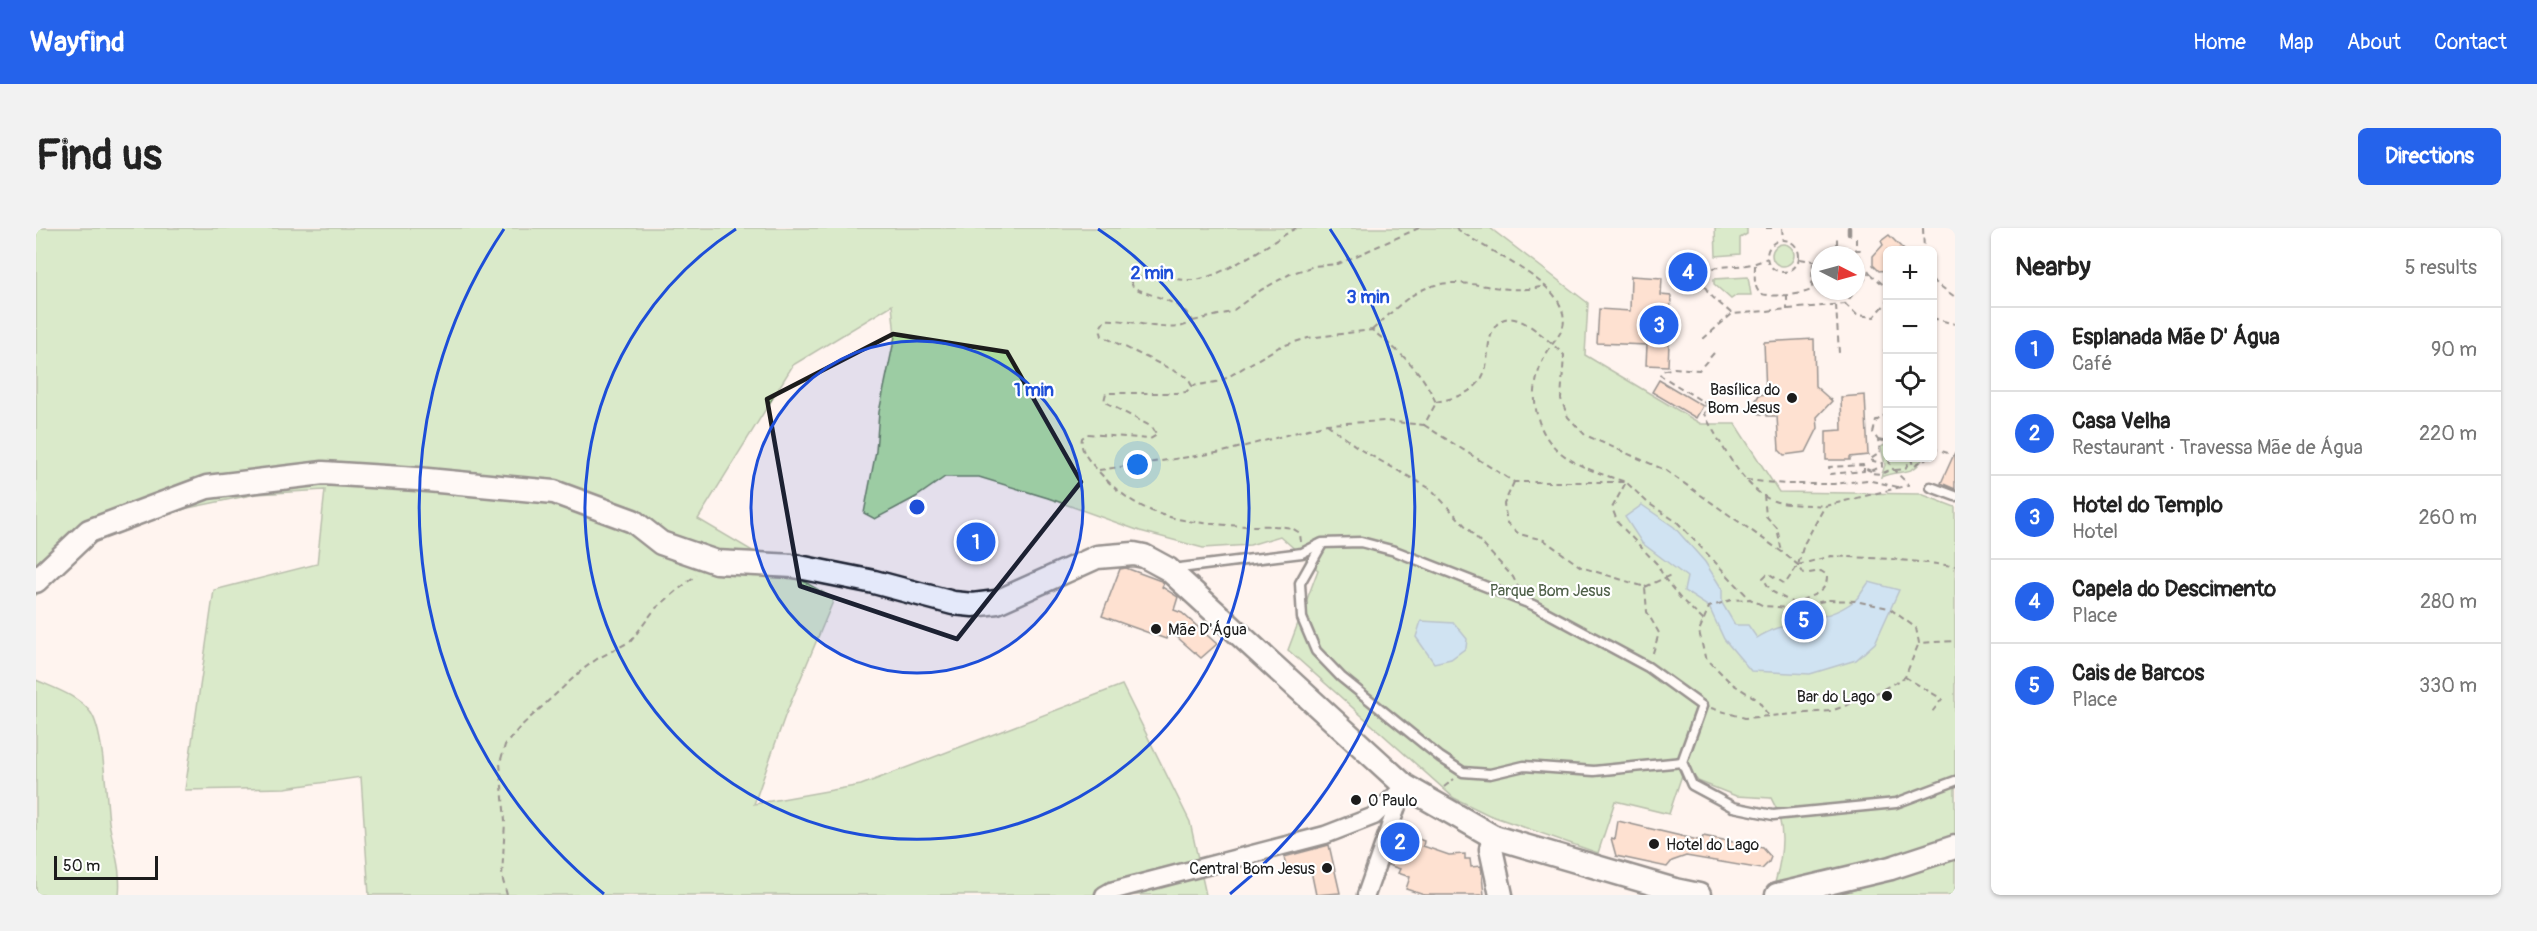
<!DOCTYPE html>
<html lang="en">
<head>
<meta charset="utf-8">
<style>
  :root { --surface:#fff; --page:#f2f2f2; --text:#222; --muted:#767676; --line:#e0e0e0; --accent:#2563eb }
  body { margin:0; font-family:Pangolin,sans-serif; background:var(--page); color:var(--text) }
  .controls { position:absolute; right:18px; top:18px; display:grid; overflow:hidden; border-radius:9px; box-shadow:0 2px 4px #0004 }
  .controls button { width:54px; height:54px; display:grid; place-items:center; padding:0; border:0; border-bottom:2px solid var(--line); background:var(--surface); color:var(--text); font:30px sans-serif }
  .compass { position:absolute; left:1775px; top:18px; width:54px; height:54px; border-radius:50%; background:var(--surface); box-shadow:0 2px 4px #0004; rotate:96deg }
  .scale { position:absolute; left:18px; bottom:15px; width:104px; box-sizing:border-box; padding-left:6px; border:3px solid #1c1c1c; border-top:0; font-size:16px; line-height:21px; white-space:nowrap; color:#1c1c1c; -webkit-text-stroke:4px #fff; paint-order:stroke }
  .you { position:absolute; left:1102px; top:237px; width:21px; height:21px; margin:-15px; border:4px solid #fff; border-radius:50%; background:#1a73e8; box-shadow:0 0 0 9px #1a73e833 }
  .badge { display:grid; place-items:center; width:39px; height:39px; border-radius:50%; background:var(--accent); color:#fff; font-size:20px; font-weight:700 }
  .pin { position:absolute; translate:-50% -50%; border:3px solid #fff; box-shadow:0 2px 6px #0006 }
  .list { margin:0; padding:0; list-style:none }
  h2 { display:flex; justify-content:space-between; align-items:center; height:78px; margin:0; padding:0 24px; font-size:26px }
  h2 small { font-size:20px; font-weight:400; color:var(--muted) }
  .list li { display:grid; grid-template-columns:39px 1fr auto; gap:18px; align-items:center; box-sizing:border-box; height:84px; padding:0 24px; border-top:2px solid var(--line) }
  .list b { display:block; font-size:22px; white-space:nowrap }
  .list p { margin:0; font-size:20px; white-space:nowrap; color:var(--muted) }
  .list em { font-size:20px; font-style:normal; color:var(--muted) }
  .icon { flex:none; width:33px; height:33px; fill:none; stroke:currentColor; stroke-width:2; stroke-linecap:round; stroke-linejoin:round }
  .map { position:relative; flex:none; width:1919px; height:667px; overflow:hidden; border-radius:9px }
  header { display:flex; align-items:center; gap:36px; box-sizing:border-box; height:84px; padding:0 30px; background:var(--accent); color:#fff }
  header strong { font-size:28px }
  nav { display:flex; gap:33px; margin-inline-start:auto; font-size:21px }
  .intro { display:flex; align-items:center; justify-content:space-between; box-sizing:border-box; height:144px; padding:0 36px }
  h1 { margin:0; font-size:42px }
  .button { padding:15px 27px; border-radius:9px; background:var(--accent); color:#fff; font-size:21px; font-weight:700 }
  main { display:flex; gap:36px; padding:0 36px }
  aside { flex:1; background:var(--surface); border-radius:9px; box-shadow:0 2px 4px #0004 }
  .map>svg:first-child { display:block }
</style>
</head>
<body>
<header>
<strong>Wayfind</strong>
<nav><a>Home</a><a>Map</a><a>About</a><a>Contact</a></nav>
</header>
<div class="intro"><h1>Find us</h1><a class="button">Directions</a></div>
<main>
<div class="map">
<svg width="1919" height="667" viewBox="0 0 1919 667">
  <rect width="100%" height="100%" fill="#fff4ef"/>
  <filter id="ink" filterUnits="userSpaceOnUse"><feTurbulence type="fractalNoise" baseFrequency=".0167" numOctaves="2"/><feDisplacementMap in="SourceGraphic" scale="12" xChannelSelector="R" yChannelSelector="G"/><feConvolveMatrix kernelMatrix="1 2 1 2 8 2 1 2 1" color-interpolation-filters="sRGB"/></filter>
  <g filter="url(#ink)">
    <!-- green -->
    <g fill="#aede9d" stroke="#657d5c" stroke-width="1.5">
      <path d="M0,0H1454L1552,75L1549,127L1665,196H1699L1743,264L1885,266L1919,279V607C1859,628 1801,644 1739,655C1747,625 1751,597 1735,570L1700,568L1662,553L1649,538L1633,586L1579,573L1562,625L1453,587L1418,570L1252,422L1282,342L1244,308L1214,317L1167,320L1104,303L1012,270L943,249H909L880,269L839,291L828,285L840,223L843,184L859,108L856,77L757,137L662,291L798,371L749,488L718,576L825,557L1086,457L1154,594L1170,667H333L325,549L249,560L149,562L178,362L281,336L289,262L220,266L152,280L65,309L0,367Z"/>
      <path d="M1679,0H1711V6L1704,10V26L1680,28Z"/>
      <circle cx="1747" cy="27" r="11"/>
      <path d="M1712,49L1715,67H1701L1695,71L1678,56V51Z"/>
      <path d="M1851,216L1852,230H1887C1876,249 1865,241 1845,249L1849,237L1845,219Z"/>
      <path d="M0,452C18,460 43,468 55,485C68,504 70,569 73,594C77,619 86,642 83,667H0Z"/>
      <path d="M1919,632V667H1799L1808,665Z"/>
    </g>
    <!-- water -->
    <g fill="#97cff6" stroke="#66879f" stroke-width="1.5">
      <path d="M1606,277L1638,299L1669,334L1686,361V375L1699,397H1712L1721,410C1749,391 1790,395 1818,373C1824,369 1828,360 1833,354L1863,362L1839,415L1820,432L1774,446L1715,443L1688,411L1673,379L1648,363L1651,349L1606,315L1589,289Z"/>
      <path d="M1385,393L1418,395L1431,411L1430,420L1415,431L1398,435L1380,409Z"/>
    </g>
    <!-- building -->
    <g fill="#fdcaad" stroke="#1c1c1c" stroke-width="1.5">
      <path d="M1853,7L1868,22H1851V42L1843,43L1837,37V28L1847,17L1845,13Z"/>
      <circle cx="1652" cy="43" r="10"/>
      <path d="M1595,48L1626,50L1625,67L1635,68L1632,138L1610,137L1611,117L1561,115L1563,81L1594,83Z"/>
      <path d="M1778,111L1779,158L1796,173L1781,189L1782,200L1770,224L1748,227L1743,222L1741,188H1731V186H1724L1720,182V172L1723,167L1730,166L1728,114Z"/>
      <path d="M1623,152L1667,178L1660,190L1616,164Z"/>
      <path d="M1829,167L1832,227L1814,229V232H1790V203L1806,202L1805,169Z"/>
      <path d="M1919,224V261L1905,255Z"/>
      <path d="M1090,340L1125,353L1128,355L1126,359L1142,369L1138,382L1146,385L1181,416L1165,430L1133,402L1130,411L1066,388L1084,341Z"/>
      <path d="M1582,593L1666,613L1667,608L1727,620L1735,629L1733,634L1726,641L1650,628L1636,633L1631,639L1580,628L1575,610L1579,611Z"/>
      <path d="M1363,604L1388,613L1387,618L1413,627L1429,626V631H1434L1435,639L1445,638L1448,667H1388L1370,661L1374,649L1362,645L1364,641L1352,637Z"/>
      <path d="M1293,617L1304,665L1280,667L1274,638L1251,643L1248,629Z"/>
    </g>
    <g fill="none" stroke-linecap="round" stroke-linejoin="round">
      <!-- lane casing -->
      <g stroke="#1c1c1c" stroke-width="13">
        <g id="lane">
          <path d="M1895,259L1919,268"/>
          <path d="M1286,316L1264,355L1266,390L1280,423L1305,449L1404,529L1427,544L1454,546L1488,538L1558,543L1646,534"/>
          <path d="M1136,341L1266,325L1286,315L1325,314L1359,323L1497,377L1612,439L1666,478L1646,534L1656,557L1697,579L1737,587L1860,575L1919,553"/>
        </g>
      </g>
      <!-- street casing -->
      <g stroke="#1c1c1c" stroke-width="21">
        <g id="street">
          <path d="M1068,667L1075,663L1289,607L1338,588L1369,558"/>
          <path d="M1330,667L1365,567"/>
        </g>
      </g>
      <!-- secondary casing -->
      <g stroke="#1c1c1c" stroke-width="27">
        <g id="secondary">
          <path d="M0,353L53,303L171,259L287,245L381,251L518,264L597,293L625,315L680,334L758,338L838,354L917,375L937,377L961,374L1061,329L1098,326L1108,328L1132,341L1369,558L1458,609L1639,662L1663,667"/>
          <path d="M1458,609L1455,621L1465,667"/>
          <path d="M1741,667L1855,640L1919,619"/>
        </g>
      </g>
      <!-- path -->
      <g stroke="#1c1c1c" stroke-width="2" stroke-dasharray="6 4.5" stroke-linecap="butt">
        <path d="M1260,0C1234,15 1192,45 1164,51C1143,56 1109,41 1095,54L1097,59L1103,62C1122,70 1146,74 1157,93C1137,109 1096,90 1069,92L1064,100L1066,108L1151,149L1156,158L1150,164L1141,165H1070L1068,173L1071,175L1116,199L1121,207L1114,211L1051,206L1046,210C1043,224 1055,234 1064,245C1106,292 1150,295 1210,298C1226,298 1241,297 1256,300L1264,305L1265,315"/>
        <path d="M1420,0C1446,20 1510,48 1523,75C1536,101 1520,107 1509,128C1502,141 1498,158 1499,173C1503,227 1546,240 1590,254L1576,280L1582,295L1621,336L1629,351L1644,370L1667,392"/>
        <path d="M1730,0H1736"/>
        <path d="M1746,0L1747,11"/>
        <path d="M1887,0L1888,22"/>
        <path d="M1820,10V22H1824L1823,34"/>
        <circle cx="1747" cy="28" r="16"/>
        <path d="M1801,27V9"/>
        <path d="M1764,31L1784,34"/>
        <path d="M1719,37C1719,46 1717,59 1724,65C1731,70 1770,67 1776,61L1777,35"/>
        <path d="M1834,45L1852,61"/>
        <path d="M1896,52L1919,69"/>
        <path d="M1751,67V82"/>
        <path d="M1809,76L1821,87L1838,89L1852,73"/>
        <path d="M1800,77L1803,125"/>
        <path d="M1695,85C1682,73 1662,62 1668,43C1690,34 1709,43 1731,30"/>
        <path d="M1896,90L1919,96"/>
        <path d="M1157,93L1195,84L1225,62L1254,46L1278,38L1302,36L1383,0"/>
        <path d="M1336,102C1353,88 1367,70 1388,61C1421,46 1457,64 1491,61C1497,61 1503,59 1509,58"/>
        <path d="M1667,111L1696,86L1809,76L1834,45L1830,39L1820,33"/>
        <path d="M1848,123L1852,117"/>
        <path d="M1678,125L1663,142L1638,140L1626,143L1624,147L1669,175L1670,181L1668,186C1683,212 1708,263 1738,273C1753,278 1773,276 1789,278"/>
        <path d="M1400,174C1416,171 1436,166 1445,151C1452,140 1451,128 1453,115C1464,62 1507,108 1528,127L1525,171L1532,189L1549,207L1629,242L1746,324L1762,337L1768,346L1785,343L1791,347C1792,371 1765,366 1755,380"/>
        <path d="M1852,185L1840,193L1837,205L1842,212L1844,225L1833,232L1846,235V239L1836,242L1835,245L1845,246L1856,241"/>
        <path d="M1291,196L1325,222L1395,261L1477,349L1482,359"/>
        <path d="M1388,197L1478,254H1590L1612,275L1641,294L1714,371"/>
        <path d="M1842,212L1852,214"/>
        <path d="M1896,220L1912,225"/>
        <path d="M1875,230L1877,238L1891,230"/>
        <path d="M1828,240V243L1794,246L1793,239L1827,237L1828,240L1835,243"/>
        <path d="M1063,242L1187,224L1291,196L1349,193L1388,197L1400,175C1385,140 1364,125 1336,102L1272,110L1243,119L1185,153L1156,158"/>
        <path d="M1859,242L1869,241L1874,232"/>
        <path d="M1710,252L1749,256H1798L1831,252L1862,259"/>
        <path d="M1478,254L1468,276L1471,295L1483,306L1508,312L1545,339L1609,359L1611,384L1623,405L1616,428"/>
        <path d="M1728,267L1730,288L1741,300L1746,324"/>
        <path d="M1762,337L1795,328L1855,331L1919,338"/>
        <path d="M1609,359L1637,346"/>
        <path d="M1759,376L1735,363L1727,350L1732,345L1749,356L1762,337L1768,316L1789,278L1873,257L1854,238L1853,230"/>
        <path d="M1869,449L1906,471L1896,484"/>
        <path d="M1675,480L1709,490L1795,483L1833,469L1869,449L1883,415"/>
        <path d="M1732,487L1722,472L1695,455L1669,429L1663,403L1673,379L1695,372L1714,371L1728,378L1755,380L1793,372L1819,373L1853,380L1880,400L1883,415L1919,413"/>
        <path d="M1408,559L1418,551"/>
        <path d="M471,667L466,649L469,593L464,535L469,517L484,499L546,442L561,431L595,413L619,381L660,347"/>
      </g>
      <!-- lane -->
      <use href="#lane" stroke="#fff" stroke-width="8"/>
      <!-- street -->
      <use href="#street" stroke="#fff" stroke-width="16"/>
      <!-- secondary -->
      <use href="#secondary" stroke="#fff" stroke-width="22"/>
      <!-- rail -->
      <path stroke="#1c1c1c" stroke-width="4.5" d="M1813,6V0"/>
    </g>
  </g>
  <!-- marked area -->
  <path d="M0 0H1919V667H0ZM857,106L971,124L1045,254L921,411L764,358L731,171Z" fill="#fff4ef" fill-opacity=".55" fill-rule="evenodd"/>
  <path fill="none" stroke="#1c1c1c" stroke-width="4.5" stroke-linejoin="round" d="M857,106L971,124L1045,254L921,411L764,358L731,171Z"/>
  <!-- distance rings -->
  <circle cx="881" cy="279" r="166" fill="#1d4ed8" fill-opacity=".12"/>
  <g fill="none" stroke="#1d4ed8" stroke-width="3">
    <circle cx="881" cy="279" r="166"/>
    <path d="M1062 1A332 332 0 1 1 700 1"/>
    <path d="M568 666A498 498 0 0 1 468 1M1294 1A498 498 0 0 1 1194 666"/>
  </g>
  <!-- markers -->
  <g fill="#1c1c1c" stroke="#fff" stroke-width="2">
    <circle cx="1756" cy="170" r="6"/>
    <circle cx="1120" cy="401" r="6"/>
    <circle cx="1851" cy="468" r="6"/>
    <circle cx="1320" cy="572" r="6"/>
    <circle cx="1618" cy="616" r="6"/>
    <circle cx="1291" cy="640" r="6"/>
  </g>
  <g text-anchor="middle" stroke-width="4.5" stroke-linejoin="round" paint-order="stroke">
    <!-- poi labels -->
    <g font-size="16" fill="#1c1c1c" stroke="#fff" text-anchor="end">
      <text x="1744" y="167">Basílica do<tspan x="1744" dy="18">Bom Jesus</tspan></text>
      <text x="1132" y="407" text-anchor="start">Mãe D'Água</text>
      <text x="1839" y="474">Bar do Lago</text>
      <text x="1332" y="578" text-anchor="start">O Paulo</text>
      <text x="1630" y="622" text-anchor="start">Hotel do Lago</text>
      <text x="1279" y="646">Central Bom Jesus</text>
    </g>
    <!-- park labels -->
    <g font-size="16" fill="#4f6049" stroke="#fff">
      <text x="1514" y="368">Parque Bom Jesus</text>
    </g>
  </g>
  <circle cx="881" cy="279" r="9" fill="#1d4ed8" stroke="#fff" stroke-width="3"/>
  <g font-size="18" text-anchor="middle" font-weight="bold" fill="#1d4ed8" stroke="#fff" stroke-width="4.5" stroke-linejoin="round" paint-order="stroke">
    <text x="1116" y="51">2 min</text>
    <text x="1332" y="75">3 min</text>
    <text x="998" y="168">1 min</text>
  </g>
</svg>
<div class="controls">
<button>+</button>
<button>−</button>
<button><svg class="icon" aria-label="locate" viewBox="0 0 24 24"><circle cx="12" cy="12" r="6"/><path d="M12 2v4M12 18v4M2 12h4M18 12h4"/></svg></button>
<button><svg class="icon" aria-label="layers" viewBox="0 0 24 24"><path d="M12 4l9 5-9 5-9-5zM3 14l9 5 9-5"/></svg></button>
</div>
<svg class="compass" viewBox="-18 -18 36 36"><path d="M0-13l5 13h-10z" fill="#e53935"/><path d="M0 13l5-13h-10z" fill="#767676"/></svg>
<div class="scale">50 m</div>
<div class="you"></div>
<div class="pin badge" style="left:940px;top:314px">1</div>
<div class="pin badge" style="left:1364px;top:614px">2</div>
<div class="pin badge" style="left:1623px;top:97px">3</div>
<div class="pin badge" style="left:1652px;top:44px">4</div>
<div class="pin badge" style="left:1768px;top:392px">5</div>
</div>
<aside>
<h2>Nearby<small>5 results</small></h2>
<ul class="list">
<li><span class="badge">1</span><div><b>Esplanada Mãe D' Água</b><p>Café</p></div><em>90 m</em></li>
<li><span class="badge">2</span><div><b>Casa Velha</b><p>Restaurant · Travessa Mãe de Água</p></div><em>220 m</em></li>
<li><span class="badge">3</span><div><b>Hotel do Templo</b><p>Hotel</p></div><em>260 m</em></li>
<li><span class="badge">4</span><div><b>Capela do Descimento</b><p>Place</p></div><em>280 m</em></li>
<li><span class="badge">5</span><div><b>Cais de Barcos</b><p>Place</p></div><em>330 m</em></li>
</ul>
</aside>
</main>
</body>
</html>
